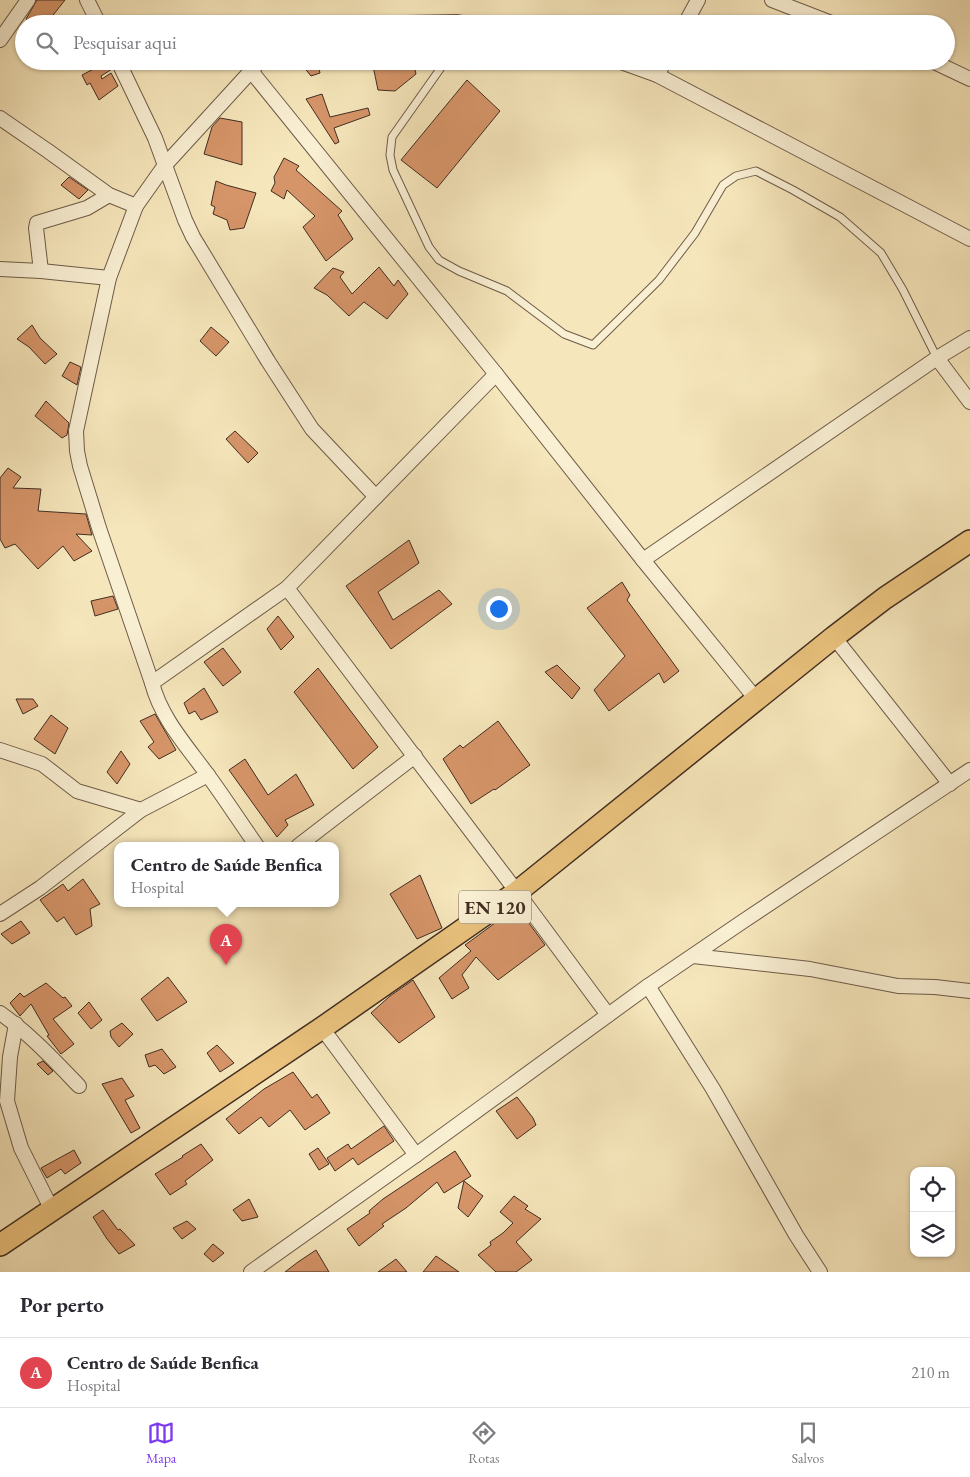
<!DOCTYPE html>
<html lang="pt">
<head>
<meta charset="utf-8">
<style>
  :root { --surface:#fff; --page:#f2f2f3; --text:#2b2b33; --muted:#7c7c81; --line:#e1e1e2; --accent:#7c3aed }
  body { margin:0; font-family:"EB Garamond",serif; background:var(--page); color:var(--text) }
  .controls { position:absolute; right:15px; bottom:15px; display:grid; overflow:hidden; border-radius:10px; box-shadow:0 1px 4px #0004 }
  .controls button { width:45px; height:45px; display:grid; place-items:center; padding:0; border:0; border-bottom:1px solid var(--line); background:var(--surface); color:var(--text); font:25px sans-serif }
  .you { position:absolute; left:498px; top:608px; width:18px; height:18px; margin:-12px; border:4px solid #fff; border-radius:50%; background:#1a73e8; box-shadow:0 0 0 8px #1a73e833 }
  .badge { display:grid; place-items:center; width:32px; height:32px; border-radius:50%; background:var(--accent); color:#fff; font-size:16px; font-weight:700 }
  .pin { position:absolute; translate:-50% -41px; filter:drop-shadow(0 1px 2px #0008) }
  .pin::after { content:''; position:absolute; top:26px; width:18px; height:15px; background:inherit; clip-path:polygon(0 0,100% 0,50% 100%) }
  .popup { position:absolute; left:114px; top:842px; width:225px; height:65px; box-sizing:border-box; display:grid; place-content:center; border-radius:10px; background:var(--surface); filter:drop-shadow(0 1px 4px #0005); font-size:16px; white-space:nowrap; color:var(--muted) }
  .popup b { font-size:19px; color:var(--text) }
  .popup::after { content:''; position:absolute; left:50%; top:100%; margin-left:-10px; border:10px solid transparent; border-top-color:var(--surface) }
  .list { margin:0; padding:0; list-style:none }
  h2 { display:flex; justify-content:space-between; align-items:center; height:65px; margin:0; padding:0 20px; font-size:21px }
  h2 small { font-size:16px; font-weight:400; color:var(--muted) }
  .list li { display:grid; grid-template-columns:32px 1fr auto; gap:15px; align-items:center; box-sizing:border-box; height:70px; padding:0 20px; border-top:1px solid var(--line) }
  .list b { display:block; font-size:19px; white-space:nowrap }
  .list p { margin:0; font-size:16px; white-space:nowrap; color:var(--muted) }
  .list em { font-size:16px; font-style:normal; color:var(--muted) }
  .icon { flex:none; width:28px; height:28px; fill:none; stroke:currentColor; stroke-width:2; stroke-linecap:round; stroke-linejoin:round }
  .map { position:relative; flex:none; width:970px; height:1272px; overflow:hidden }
  .search { position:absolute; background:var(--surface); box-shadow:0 1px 4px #0004; left:15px; right:15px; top:15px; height:55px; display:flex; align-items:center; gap:12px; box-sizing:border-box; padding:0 18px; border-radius:28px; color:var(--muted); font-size:19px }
  .sheet { height:135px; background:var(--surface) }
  nav { display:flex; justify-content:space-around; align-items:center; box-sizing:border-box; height:70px; border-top:1px solid var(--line); background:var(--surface); font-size:14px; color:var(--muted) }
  nav a { display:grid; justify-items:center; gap:2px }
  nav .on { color:var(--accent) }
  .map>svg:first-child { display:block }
</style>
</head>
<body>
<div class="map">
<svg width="970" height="1272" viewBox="0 0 970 1272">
  <rect width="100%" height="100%" fill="#f6e6bb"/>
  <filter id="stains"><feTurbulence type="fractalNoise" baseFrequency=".004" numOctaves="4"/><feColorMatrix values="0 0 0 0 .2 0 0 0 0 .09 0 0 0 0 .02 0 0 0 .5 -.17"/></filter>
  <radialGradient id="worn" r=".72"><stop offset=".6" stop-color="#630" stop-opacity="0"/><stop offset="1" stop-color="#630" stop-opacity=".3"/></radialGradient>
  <!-- building -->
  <g fill="#d69569" stroke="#412d22">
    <path d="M37,0H65L46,24H31L26,19Z"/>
    <path d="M109,61L112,69L101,76L102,79L111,73L118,86L99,100L90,83L87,85L82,75Z"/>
    <path d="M299,61H317L320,73L311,76Z"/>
    <path d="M372,61H413L416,74L395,91L378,90Z"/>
    <path d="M467,80L500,111L437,188L401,160Z"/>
    <path d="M322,94L330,117L368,108L370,115L334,128L339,142L335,144L306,99Z"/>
    <path d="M220,118L242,122V165L204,154L212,127Z"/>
    <path d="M284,158L299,166L296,170L342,211L338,215L353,239L326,261L303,227L315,216L287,190L284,199L271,191L275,183L274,177Z"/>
    <path d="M69,177L88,190L79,199L61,185Z"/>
    <path d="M216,181L226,185L256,193L244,228L230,230L227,220L213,214L215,207L211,205Z"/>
    <path d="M379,267L394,286L398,280L408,294L387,319L364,302L349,316L327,295L314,288L333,268L344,272L340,277L352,294Z"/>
    <path d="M32,325L40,338L57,354L45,364L29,347L17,339Z"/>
    <path d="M211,327L229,342L216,356L200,341Z"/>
    <path d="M70,362L81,367L77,385L62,376Z"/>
    <path d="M46,401L69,423L67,435L62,438L35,416Z"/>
    <path d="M235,431L258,453L248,463L226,439Z"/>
    <path d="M8,468L21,477L13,488L41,489L38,511L86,514L92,535L76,534L92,551L74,561L63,546L38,569L15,544L5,548L0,539V478Z"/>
    <path d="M409,540L419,563L378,592L393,620L439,590L452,604L391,649L346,586Z"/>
    <path d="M622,582L630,595L627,600L679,671L664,683L659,673L609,711L594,690L625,656L587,608Z"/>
    <path d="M113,596L118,609L95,616L91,601Z"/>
    <path d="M278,616L294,637L281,650L267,629Z"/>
    <path d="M223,648L241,672L223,686L204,662Z"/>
    <path d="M557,665L580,688L572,699L545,672Z"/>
    <path d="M318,668L378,747L353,769L294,692Z"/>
    <path d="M204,688L218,712L201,720L195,711L189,714L184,703Z"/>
    <path d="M16,699H33L38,706L23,714Z"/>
    <path d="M155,714L176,750L159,759L148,747L154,742L140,721Z"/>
    <path d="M51,715L68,728L55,754L34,739Z"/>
    <path d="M498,721L530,765L495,790L494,789L471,804L443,759L460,745L463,748Z"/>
    <path d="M121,751L130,764L117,784L107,772Z"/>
    <path d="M245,759L268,795L296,774L314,805L285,820L288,825L277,837L229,770Z"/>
    <path d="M420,875L442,928L417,939L390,894Z"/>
    <path d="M83,879L100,904L90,909L92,926L76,935L64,917L57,922L40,900L63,884L68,891Z"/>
    <path d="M517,907L545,945L498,980L476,957L462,975L469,988L452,999L439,978L471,951L465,945Z"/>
    <path d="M21,921L30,933L12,944L1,934Z"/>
    <path d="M168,977L187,1002L157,1021L141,999Z"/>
    <path d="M413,980L435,1017L399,1043L371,1013L390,996Z"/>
    <path d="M46,983L63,998L65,997L72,1006L53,1019L74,1044L61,1054L47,1036L49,1035L31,1004L20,1016L10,1003L20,993L24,997Z"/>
    <path d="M89,1002L102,1020L91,1029L78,1013Z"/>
    <path d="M122,1023L133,1034L119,1047L111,1037L110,1031Z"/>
    <path d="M217,1045L234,1063L220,1072L207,1053Z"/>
    <path d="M162,1049L176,1067L164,1074L155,1065L149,1067L145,1055Z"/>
    <path d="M43,1061L53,1071L48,1075L37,1064Z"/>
    <path d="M293,1072L312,1098L317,1094L330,1113L305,1130L290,1110L269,1127L261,1117L239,1134L226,1119L264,1089Z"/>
    <path d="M122,1078L134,1096L125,1100L140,1128L131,1133L102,1084Z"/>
    <path d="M517,1097L533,1118L536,1125L517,1139L496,1111Z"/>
    <path d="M384,1126L394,1141L358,1165L353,1158L335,1171L327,1158L348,1144L351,1149Z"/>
    <path d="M201,1144L213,1160L185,1181L187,1184L170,1195L155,1174L183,1157L182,1156Z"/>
    <path d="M318,1148L329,1164L319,1170L309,1154Z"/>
    <path d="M74,1150L81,1163L65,1174L61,1169L47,1178L41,1168Z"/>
    <path d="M455,1151L471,1176L444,1193L437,1182L406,1208L382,1224L384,1226L359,1246L347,1229L370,1213L369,1211L383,1199Z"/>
    <path d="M464,1181L483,1196L468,1217L458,1208Z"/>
    <path d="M514,1196L528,1206L525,1209L541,1219L516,1242L532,1260L516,1272H496L478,1255L491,1245L490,1242L503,1233L513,1223L500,1212Z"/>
    <path d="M249,1199L258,1217L242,1221L233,1210Z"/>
    <path d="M103,1210L118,1230L120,1229L135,1245L119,1254L107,1239L93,1217Z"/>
    <path d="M187,1221L196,1229L182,1239L173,1228Z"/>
    <path d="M213,1244L224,1253L213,1262L204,1254Z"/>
    <path d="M316,1250L329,1272H285L298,1262Z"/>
    <path d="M436,1256L459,1272H423Z"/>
    <path d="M396,1259L407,1272H378Z"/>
  </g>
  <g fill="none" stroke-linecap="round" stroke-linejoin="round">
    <!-- lane casing -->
    <g stroke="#6e5b48" stroke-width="9">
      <path id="lane" d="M445,62L392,137L390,155L393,170L429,247L439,260L459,271L507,291L564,334L593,345L659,280L695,233L723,185L736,176L756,171L793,190L840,217L881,253L903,290L937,358"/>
    </g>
    <!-- street casing -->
    <g stroke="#6e5b48" stroke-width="16">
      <g id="street">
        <path d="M87,0L99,24"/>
        <path d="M772,0L834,24"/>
        <path d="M355,24L456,22L468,24"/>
        <path d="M685,24L698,0"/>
        <path d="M0,40L28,0"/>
        <path d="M118,61L155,138L185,220L193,237L268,361L312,429L376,497"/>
        <path d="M260,61L251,71L496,374L643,560L756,699"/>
        <path d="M618,61L657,75L970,239"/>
        <path d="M932,61L970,79"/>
        <path d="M657,75L665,61"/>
        <path d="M0,118L48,151L109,195L136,206"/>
        <path d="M0,269L41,271L109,278"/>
        <path d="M41,271L36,228L37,223L87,208L109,195"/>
        <path d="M937,358L970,402"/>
        <path d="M643,560L937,358L970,338"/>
        <path d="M287,588L517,892L608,1015"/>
        <path d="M834,637L950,784"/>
        <path d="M152,683L99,528L80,466L77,451L76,431L109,278L136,206L165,165L251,71"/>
        <path d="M0,750L42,764L77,791L141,810"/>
        <path d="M257,846C240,822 224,797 207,774C186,745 161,718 152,683L287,588L496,374"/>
        <path d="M298,846L415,756"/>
        <path d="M0,914L40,888L141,810L208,775"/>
        <path d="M693,956L810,969L898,986L935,987L970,991"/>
        <path d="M648,986L713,1089L796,1235L820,1272"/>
        <path d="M0,1013C30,1034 54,1060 79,1086"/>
        <path d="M16,1024L10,1057L7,1101L21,1148L52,1210"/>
        <path d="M322,1028L416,1155"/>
        <path d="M251,1272L416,1155L648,986L742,922L970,770"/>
      </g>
    </g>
    <!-- primary casing -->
    <g stroke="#412d22" stroke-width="24">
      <path id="primary" d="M0,1245L322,1028L517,892L834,637L885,598L970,541"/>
    </g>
    <!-- lane -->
    <use href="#lane" stroke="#f9efd3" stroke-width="7"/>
    <!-- street -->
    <use href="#street" stroke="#f9efd3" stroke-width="14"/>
    <!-- primary -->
    <use href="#primary" stroke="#ebc37e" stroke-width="21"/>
  </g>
  <g text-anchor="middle" stroke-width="4" stroke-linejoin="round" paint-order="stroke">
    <!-- shield labels -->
    <rect fill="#f9efd3" stroke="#786757" stroke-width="1" x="459" y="890.5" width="72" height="33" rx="4"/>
    <g font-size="19" font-weight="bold" fill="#412d22">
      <text x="495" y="914">EN 120</text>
    </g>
  </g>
  <rect width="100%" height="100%" filter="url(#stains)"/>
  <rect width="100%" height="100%" fill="url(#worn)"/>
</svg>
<div class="controls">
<button><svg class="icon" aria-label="locate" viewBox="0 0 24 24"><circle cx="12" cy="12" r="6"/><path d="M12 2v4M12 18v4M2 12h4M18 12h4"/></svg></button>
<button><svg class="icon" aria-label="layers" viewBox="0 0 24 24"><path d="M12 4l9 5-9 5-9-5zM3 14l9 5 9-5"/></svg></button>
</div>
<div class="you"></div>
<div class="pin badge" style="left:226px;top:965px;background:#e0444e">A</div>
<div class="popup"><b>Centro de Saúde Benfica</b>Hospital</div>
<div class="search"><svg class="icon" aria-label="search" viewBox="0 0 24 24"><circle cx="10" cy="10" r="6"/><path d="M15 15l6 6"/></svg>Pesquisar aqui</div>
</div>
<section class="sheet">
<h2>Por perto<small></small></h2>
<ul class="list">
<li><span class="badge" style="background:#e0444e">A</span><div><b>Centro de Saúde Benfica</b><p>Hospital</p></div><em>210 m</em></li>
</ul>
</section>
<nav>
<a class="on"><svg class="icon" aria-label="map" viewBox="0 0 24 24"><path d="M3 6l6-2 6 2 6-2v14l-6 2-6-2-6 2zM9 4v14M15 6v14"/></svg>Mapa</a>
<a><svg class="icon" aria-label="directions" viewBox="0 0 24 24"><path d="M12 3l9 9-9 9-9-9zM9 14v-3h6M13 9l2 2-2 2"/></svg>Rotas</a>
<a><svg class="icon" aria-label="saved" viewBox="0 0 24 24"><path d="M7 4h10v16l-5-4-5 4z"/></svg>Salvos</a>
</nav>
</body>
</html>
